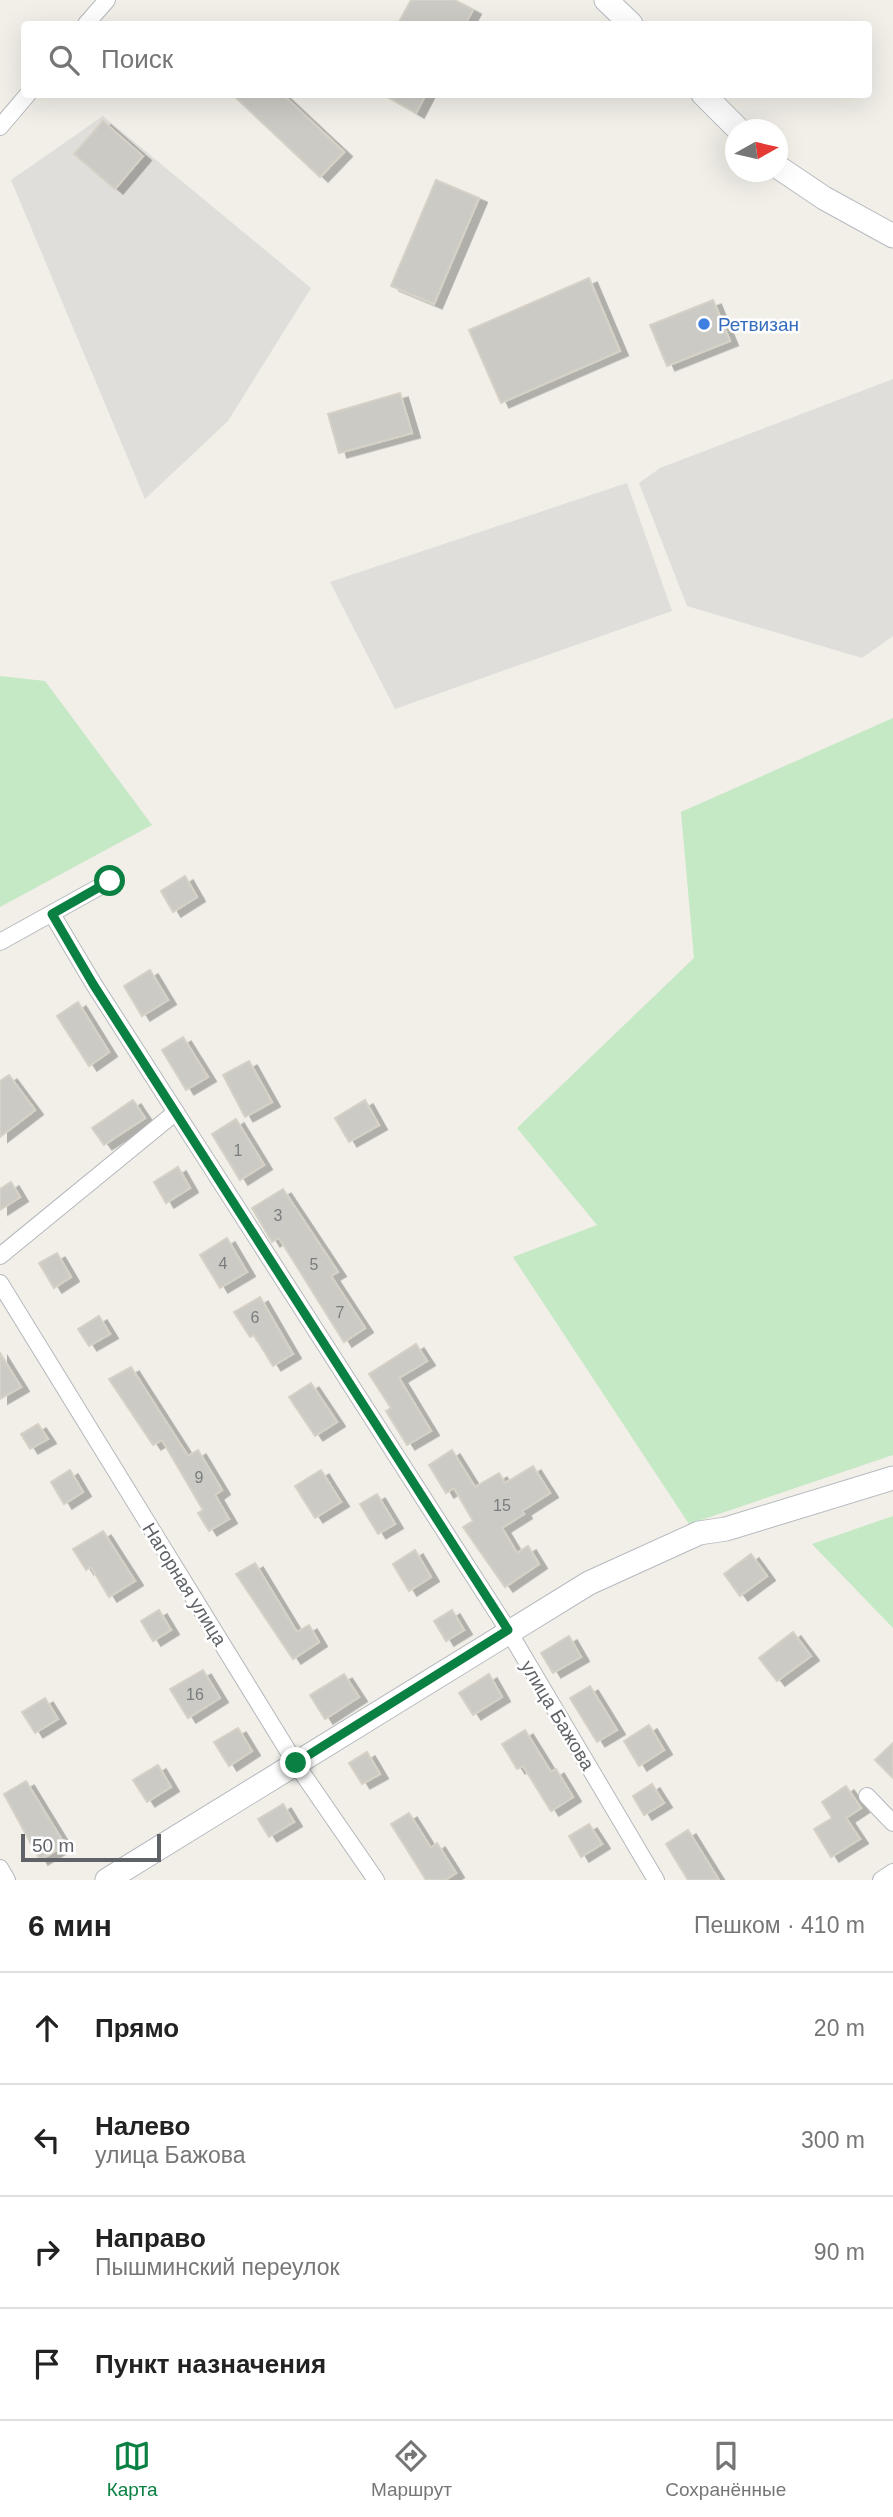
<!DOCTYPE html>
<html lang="ru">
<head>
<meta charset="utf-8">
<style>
  :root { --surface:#fff; --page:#f6f6f6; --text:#222; --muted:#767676; --line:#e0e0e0; --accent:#0b8043 }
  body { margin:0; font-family:Arial,sans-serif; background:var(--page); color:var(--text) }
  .compass { position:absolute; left:725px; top:119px; width:63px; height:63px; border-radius:50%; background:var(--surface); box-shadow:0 7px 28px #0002; rotate:82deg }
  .scale { position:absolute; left:21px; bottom:18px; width:140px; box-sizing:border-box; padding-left:7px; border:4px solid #5f6368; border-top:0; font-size:19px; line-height:24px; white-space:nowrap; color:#5f6368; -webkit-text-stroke:5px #fff; paint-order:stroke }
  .stop { position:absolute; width:21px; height:21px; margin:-16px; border:5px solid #0b8043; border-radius:50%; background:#fff }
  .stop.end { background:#0b8043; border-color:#fff; box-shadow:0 2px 7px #0008 }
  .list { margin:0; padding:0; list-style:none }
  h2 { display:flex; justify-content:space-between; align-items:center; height:91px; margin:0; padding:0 28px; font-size:30px }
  h2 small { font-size:23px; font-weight:400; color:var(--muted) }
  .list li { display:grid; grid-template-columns:46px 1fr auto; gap:21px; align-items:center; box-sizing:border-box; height:112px; padding:0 28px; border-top:2px solid var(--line) }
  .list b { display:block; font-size:26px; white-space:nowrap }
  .list p { margin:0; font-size:23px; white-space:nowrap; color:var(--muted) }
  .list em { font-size:23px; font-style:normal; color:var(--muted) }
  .icon { flex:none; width:38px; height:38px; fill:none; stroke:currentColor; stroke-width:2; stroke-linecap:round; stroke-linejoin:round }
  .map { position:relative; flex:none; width:893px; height:1880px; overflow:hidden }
  .search { position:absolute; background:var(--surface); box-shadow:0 7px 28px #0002; left:21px; right:21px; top:21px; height:77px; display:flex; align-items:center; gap:18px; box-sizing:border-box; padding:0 24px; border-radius:7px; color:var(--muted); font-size:26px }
  .sheet { height:539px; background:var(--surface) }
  nav { display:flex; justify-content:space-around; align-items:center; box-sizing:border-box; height:98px; border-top:2px solid var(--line); background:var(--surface); font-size:19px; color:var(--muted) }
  nav a { display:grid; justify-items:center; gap:4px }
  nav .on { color:var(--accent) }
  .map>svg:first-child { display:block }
</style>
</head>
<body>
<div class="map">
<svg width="893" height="1880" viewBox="0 0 893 1880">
  <defs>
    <filter id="shadow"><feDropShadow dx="8" dy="4.5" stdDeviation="0" flood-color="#0004"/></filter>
  </defs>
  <rect width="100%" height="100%" fill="#f1efe8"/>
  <!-- industrial -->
  <g fill="#e0deda">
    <path d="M103,116L311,288L228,421L145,499L11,180Z"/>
    <path d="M893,379V636L862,658L687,606L639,483L660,468Z"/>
    <path d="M627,483L672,611L395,709L330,582Z"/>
  </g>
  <!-- green -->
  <g fill="#c5e8c5">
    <path d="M0,676L45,681L152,825L0,907Z"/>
    <path d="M893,718V1455L689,1524L513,1257L597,1225L517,1128L694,958L681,812Z"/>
    <path d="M893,1516V1628L812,1544Z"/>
  </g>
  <!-- building -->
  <g fill="#cccac5" stroke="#d6d1c6" stroke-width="2" filter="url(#shadow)">
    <path d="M411,0H455L473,10L465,24H398Z"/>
    <path d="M232,94H282L344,152L320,177Z"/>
    <path d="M383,94H426L416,113Z"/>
    <path d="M103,121L143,156L115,189L74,154Z"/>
    <path d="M436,180L479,198L434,304L391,286Z"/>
    <path d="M589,278L620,351L501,403L469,330Z"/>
    <path d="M713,300L730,341L667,366L650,325Z"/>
    <path d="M400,393L412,433L339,453L328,414Z"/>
    <path d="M185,876L197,897L173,912L161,891Z"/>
    <path d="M150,970L168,1000L142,1016L124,986Z"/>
    <path d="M78,1002L109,1052L89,1066L57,1016Z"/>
    <path d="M183,1037L208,1077L186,1090L162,1050Z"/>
    <path d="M249,1061L272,1102L245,1117L223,1075Z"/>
    <path d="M9,1075L35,1110L0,1137V1081Z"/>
    <path d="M133,1100L145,1118L104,1145L92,1128Z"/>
    <path d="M365,1100L379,1125L349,1142L335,1118Z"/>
    <path d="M236,1119L264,1165L240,1180L212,1134Z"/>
    <path d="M178,1167L190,1188L166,1203L154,1182Z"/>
    <path d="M11,1182L20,1197L0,1210V1189Z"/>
    <path d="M283,1189L338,1272L331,1276L365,1328L344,1342L279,1238L272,1242L252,1208Z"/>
    <path d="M227,1238L247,1272L220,1288L200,1255Z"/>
    <path d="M57,1253L71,1277L54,1288L39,1263Z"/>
    <path d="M260,1297L293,1354L273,1366L254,1335L250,1337L234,1312Z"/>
    <path d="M99,1316L110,1334L89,1346L78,1329Z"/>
    <path d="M416,1344L427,1361L399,1378L431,1431L407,1445L386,1411L391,1408L369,1374Z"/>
    <path d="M0,1353L21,1387L0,1399Z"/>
    <path d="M131,1367L188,1456L198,1450L222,1490L215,1495L229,1519L209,1531L198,1513L203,1510L162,1440L153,1445L109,1379Z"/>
    <path d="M311,1383L337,1422L315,1436L289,1397Z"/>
    <path d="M38,1424L48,1439L30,1449L21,1434Z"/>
    <path d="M452,1450L475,1487L499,1473L505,1483L533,1466L550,1493L522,1511L524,1514L502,1528L517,1553L528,1546L539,1564L505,1587L463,1527L473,1521L454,1488L446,1493L429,1465Z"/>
    <path d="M70,1470L83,1492L64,1504L51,1482Z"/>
    <path d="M321,1470L341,1502L315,1518L295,1486Z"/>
    <path d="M377,1494L395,1524L378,1534L360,1504Z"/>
    <path d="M103,1531L135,1581L109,1597L91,1567L86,1570L73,1549Z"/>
    <path d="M415,1550L431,1577L409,1591L393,1564Z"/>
    <path d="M751,1554L767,1576L740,1596L724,1574Z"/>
    <path d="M255,1563L297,1632L309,1625L319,1642L293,1659L236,1574Z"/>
    <path d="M159,1610L171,1630L153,1641L141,1621Z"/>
    <path d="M452,1610L464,1630L446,1641L434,1621Z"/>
    <path d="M793,1632L811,1656L777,1681L759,1658Z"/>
    <path d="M569,1636L581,1657L553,1673L541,1653Z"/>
    <path d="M203,1670L220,1698L188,1718L170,1689Z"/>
    <path d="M344,1674L359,1697L325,1719L310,1695Z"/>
    <path d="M489,1674L502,1697L473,1715L459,1693Z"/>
    <path d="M590,1686L617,1730L597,1742L570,1698Z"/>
    <path d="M45,1698L58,1719L35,1733L22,1712Z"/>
    <path d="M649,1725L664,1750L639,1766L624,1741Z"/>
    <path d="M238,1728L252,1751L229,1766L214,1742Z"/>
    <path d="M525,1730L551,1772L556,1769L573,1797L551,1811L523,1766L517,1769L502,1744Z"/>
    <path d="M893,1743V1778L875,1760Z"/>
    <path d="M367,1752L380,1774L362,1784L349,1763Z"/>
    <path d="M158,1765L171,1787L147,1802L133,1780Z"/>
    <path d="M26,1781L65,1845L40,1860L4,1794Z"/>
    <path d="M652,1784L664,1803L644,1815L633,1796Z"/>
    <path d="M846,1786L861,1808L846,1818L860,1839L831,1857L814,1829L832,1818L822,1802Z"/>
    <path d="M283,1804L294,1822L269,1837L258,1819Z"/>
    <path d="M409,1813L431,1848L437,1843L456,1873L445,1880H426L391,1824Z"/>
    <path d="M589,1824L602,1844L581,1857L569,1836Z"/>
    <path d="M688,1830L719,1880H688L666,1844Z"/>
  </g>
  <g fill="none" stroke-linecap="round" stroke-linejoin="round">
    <!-- street casing -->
    <g stroke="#b5b8bc" stroke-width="18">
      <g id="street">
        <path d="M86,24L107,0"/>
        <path d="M0,127L28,94"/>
        <path d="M52,914L93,983L508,1630L656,1880"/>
        <path d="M0,942L110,881"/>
        <path d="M0,1256L176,1112"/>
        <path d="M0,1283L296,1764L376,1880"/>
        <path d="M867,1796L893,1823"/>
        <path d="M0,1868L7,1880"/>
        <path d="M881,1880L893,1872"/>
      </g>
    </g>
    <!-- secondary casing -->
    <g stroke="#b6babf" stroke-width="25">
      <g id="secondary">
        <path d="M606,0L631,24"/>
        <path d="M703,94L739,130"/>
        <path d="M778,167L824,198L893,236"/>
        <path d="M107,1880L589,1583L699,1533L726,1529L893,1478"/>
      </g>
    </g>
    <!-- street -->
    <use href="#street" stroke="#fff" stroke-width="16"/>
    <!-- secondary -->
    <use href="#secondary" stroke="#fff" stroke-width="23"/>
  </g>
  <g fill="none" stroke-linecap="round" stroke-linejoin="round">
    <!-- route -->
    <path stroke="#0b8043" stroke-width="9" d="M110,881L52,914L93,984L508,1630L296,1763"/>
  </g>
  <!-- markers -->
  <circle fill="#3f7fe0" stroke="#fff" stroke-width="2.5" cx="704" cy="324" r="7"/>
  <g text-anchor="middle" stroke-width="5" stroke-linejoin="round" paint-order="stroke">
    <!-- number labels -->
    <g font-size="16" fill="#7a7d7f">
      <text x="238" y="1156">1</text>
      <text x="278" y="1221">3</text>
      <text x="223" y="1269">4</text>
      <text x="314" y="1270">5</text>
      <text x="340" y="1318">7</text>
      <text x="255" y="1323">6</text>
      <text x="199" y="1483">9</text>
      <text x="502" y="1511">15</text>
      <text x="195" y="1700">16</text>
    </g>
    <!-- shop labels -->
    <g font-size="19" fill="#366cbe" stroke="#fff" text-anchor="start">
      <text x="718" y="331">Ретвизан</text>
    </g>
    <!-- street labels -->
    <g font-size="19" fill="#5f6368" stroke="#fff">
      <text transform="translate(185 1584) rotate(58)" y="7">Нагорная улица</text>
      <text transform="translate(558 1715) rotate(59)" y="7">улица Бажова</text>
    </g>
  </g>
</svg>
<svg class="compass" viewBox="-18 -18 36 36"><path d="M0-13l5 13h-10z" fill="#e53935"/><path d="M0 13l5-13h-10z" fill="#767676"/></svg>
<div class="scale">50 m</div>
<div class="stop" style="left:110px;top:881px"></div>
<div class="stop end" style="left:296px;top:1763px"></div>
<div class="search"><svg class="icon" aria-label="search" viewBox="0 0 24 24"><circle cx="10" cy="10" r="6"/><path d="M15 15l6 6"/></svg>Поиск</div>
</div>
<section class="sheet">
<h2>6 мин<small>Пешком · 410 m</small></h2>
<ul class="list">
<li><svg class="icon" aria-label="ahead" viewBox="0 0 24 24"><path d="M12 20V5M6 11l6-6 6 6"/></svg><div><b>Прямо</b></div><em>20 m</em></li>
<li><svg class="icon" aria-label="left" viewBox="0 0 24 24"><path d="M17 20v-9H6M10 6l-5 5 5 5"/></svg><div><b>Налево</b><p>улица Бажова</p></div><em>300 m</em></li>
<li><svg class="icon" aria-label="right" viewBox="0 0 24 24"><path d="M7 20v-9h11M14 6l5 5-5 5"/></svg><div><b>Направо</b><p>Пышминский переулок</p></div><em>90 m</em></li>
<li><svg class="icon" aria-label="arrive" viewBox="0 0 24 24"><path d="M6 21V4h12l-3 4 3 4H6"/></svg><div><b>Пункт назначения</b></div></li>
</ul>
</section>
<nav>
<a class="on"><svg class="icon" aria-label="map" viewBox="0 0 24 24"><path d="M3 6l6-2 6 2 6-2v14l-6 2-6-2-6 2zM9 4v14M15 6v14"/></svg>Карта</a>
<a><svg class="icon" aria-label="directions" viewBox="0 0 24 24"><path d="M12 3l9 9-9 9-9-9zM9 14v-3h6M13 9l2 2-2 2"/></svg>Маршрут</a>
<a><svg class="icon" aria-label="saved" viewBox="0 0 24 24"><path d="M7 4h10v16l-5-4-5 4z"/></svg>Сохранённые</a>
</nav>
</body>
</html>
